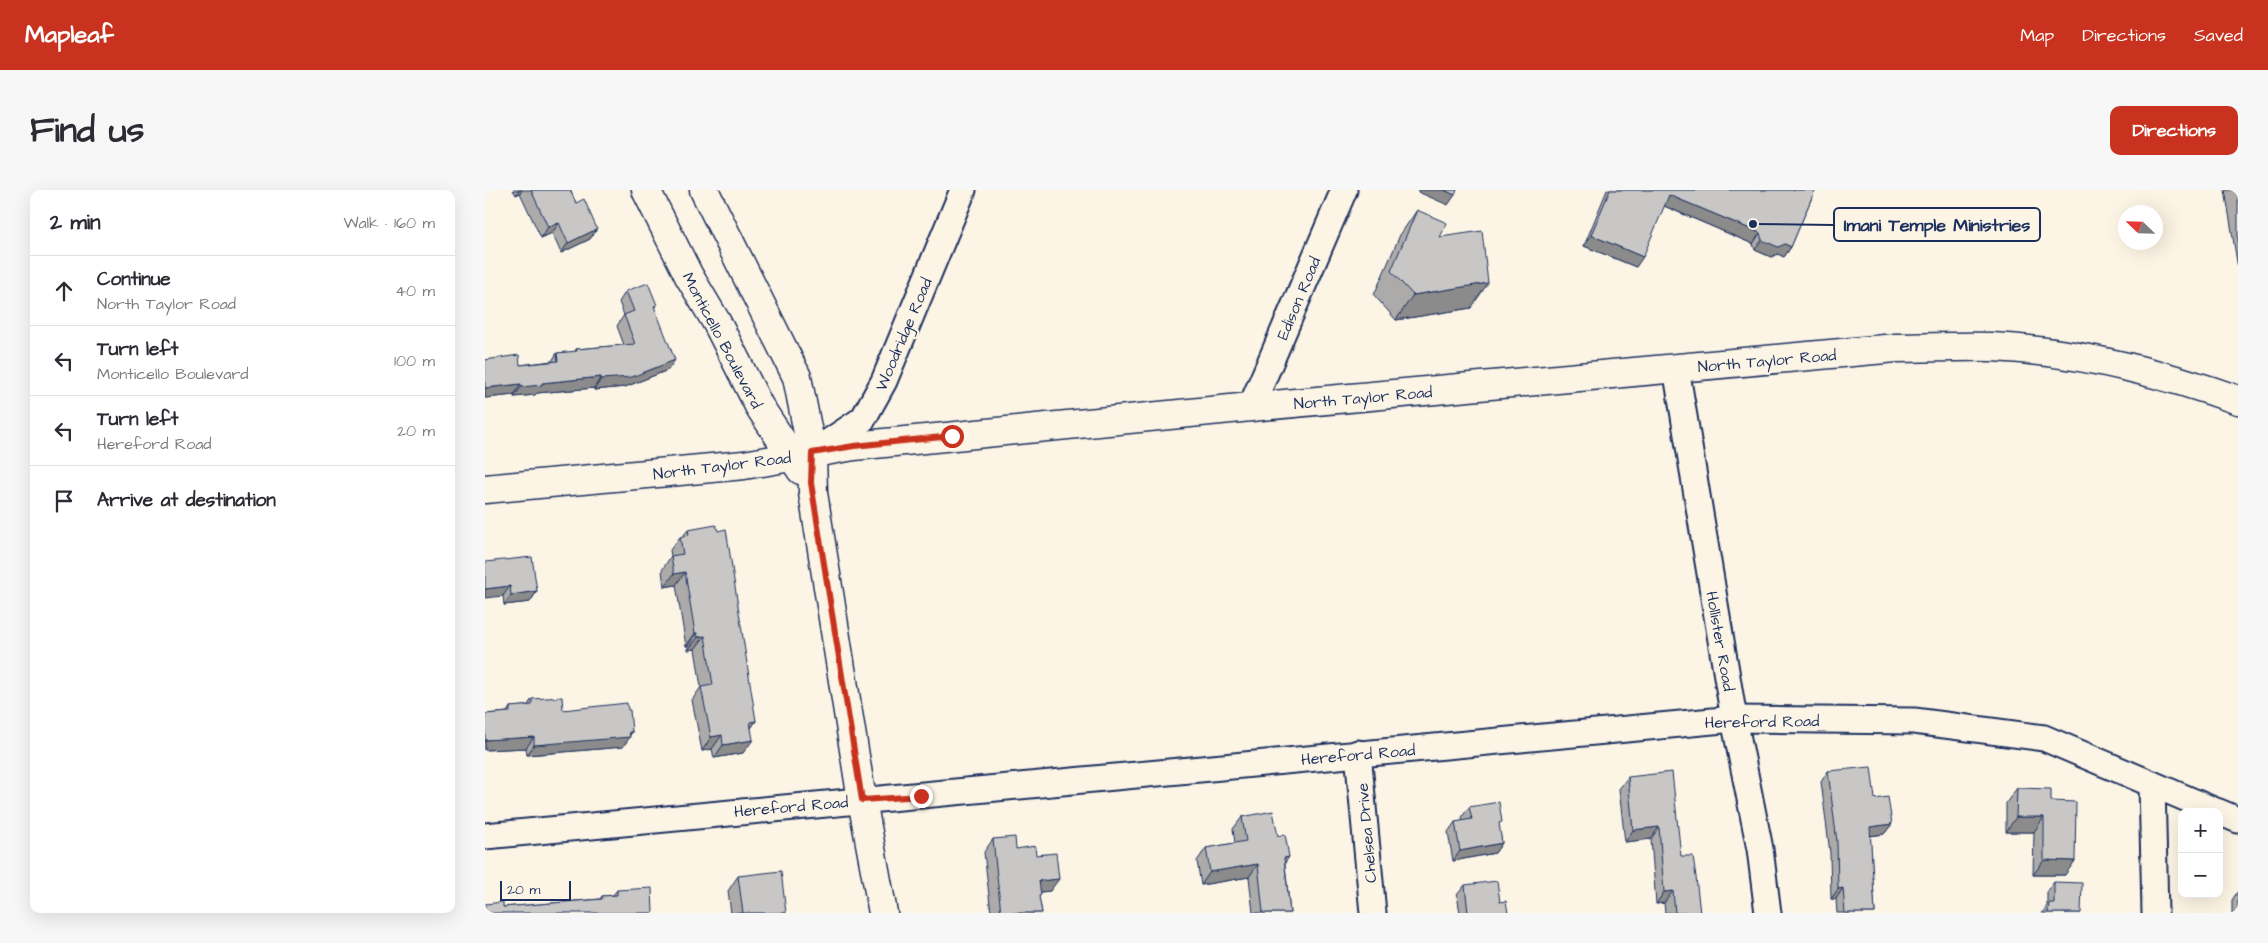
<!DOCTYPE html>
<html lang="en">
<head>
<meta charset="utf-8">
<style>
  :root { --surface:#fff; --page:#f7f7f7; --text:#2b2b33; --muted:#7c7c81; --line:#e1e1e2; --accent:#c8321e }
  body { margin:0; font-family:"Architects Daughter",sans-serif; background:var(--page); color:var(--text) }
  .controls { position:absolute; right:15px; bottom:15px; display:grid; overflow:hidden; border-radius:10px; box-shadow:0 5px 20px #0002 }
  .controls button { width:45px; height:45px; display:grid; place-items:center; padding:0; border:0; border-bottom:1px solid var(--line); background:var(--surface); color:var(--text); font:25px sans-serif }
  .compass { position:absolute; left:1633px; top:15px; width:45px; height:45px; border-radius:50%; background:var(--surface); box-shadow:0 5px 20px #0002; rotate:293deg }
  .scale { position:absolute; left:15px; bottom:12px; width:71px; box-sizing:border-box; padding-left:5px; border:2px solid #1b2f5e; border-top:0; font-size:14px; line-height:18px; white-space:nowrap; color:#1b2f5e; -webkit-text-stroke:4px #fcf5e5; paint-order:stroke }
  .stop { position:absolute; width:15px; height:15px; margin:-11px; border:4px solid #c8321e; border-radius:50%; background:#fff }
  .stop.end { background:#c8321e; border-color:#fff; box-shadow:0 1px 5px #0008 }
  .list { margin:0; padding:0; list-style:none }
  h2 { display:flex; justify-content:space-between; align-items:center; height:65px; margin:0; padding:0 20px; font-size:21px }
  h2 small { font-size:16px; font-weight:400; color:var(--muted) }
  .list li { display:grid; grid-template-columns:32px 1fr auto; gap:15px; align-items:center; box-sizing:border-box; height:70px; padding:0 20px; border-top:1px solid var(--line) }
  .list b { display:block; font-size:19px; white-space:nowrap }
  .list p { margin:0; font-size:16px; white-space:nowrap; color:var(--muted) }
  .list em { font-size:16px; font-style:normal; color:var(--muted) }
  .icon { flex:none; width:28px; height:28px; fill:none; stroke:currentColor; stroke-width:2; stroke-linecap:round; stroke-linejoin:round }
  .map { position:relative; flex:none; width:1753px; height:723px; overflow:hidden; border-radius:10px }
  header { display:flex; align-items:center; gap:30px; box-sizing:border-box; height:70px; padding:0 25px; background:var(--accent); color:#fff }
  header strong { font-size:24px }
  nav { display:flex; gap:28px; margin-inline-start:auto; font-size:18px }
  .intro { display:flex; align-items:center; justify-content:space-between; box-sizing:border-box; height:120px; padding:0 30px }
  h1 { margin:0; font-size:35px }
  .button { padding:12px 22px; border-radius:10px; background:var(--accent); color:#fff; font-size:18px; font-weight:700 }
  main { display:flex; gap:30px; padding:0 30px }
  aside { flex:1; background:var(--surface); border-radius:10px; box-shadow:0 5px 20px #0002 }
  .map>svg:first-child { display:block }
</style>
</head>
<body>
<header>
<strong>Mapleaf</strong>
<nav><a>Map</a><a>Directions</a><a>Saved</a></nav>
</header>
<div class="intro"><h1>Find us</h1><a class="button">Directions</a></div>
<main>
<aside>
<h2>2 min<small>Walk · 160 m</small></h2>
<ul class="list">
<li><svg class="icon" aria-label="ahead" viewBox="0 0 24 24"><path d="M12 20V5M6 11l6-6 6 6"/></svg><div><b>Continue</b><p>North Taylor Road</p></div><em>40 m</em></li>
<li><svg class="icon" aria-label="left" viewBox="0 0 24 24"><path d="M17 20v-9H6M10 6l-5 5 5 5"/></svg><div><b>Turn left</b><p>Monticello Boulevard</p></div><em>100 m</em></li>
<li><svg class="icon" aria-label="left" viewBox="0 0 24 24"><path d="M17 20v-9H6M10 6l-5 5 5 5"/></svg><div><b>Turn left</b><p>Hereford Road</p></div><em>20 m</em></li>
<li><svg class="icon" aria-label="arrive" viewBox="0 0 24 24"><path d="M6 21V4h12l-3 4 3 4H6"/></svg><div><b>Arrive at destination</b></div></li>
</ul>
</aside>
<div class="map">
<svg width="1753" height="723" viewBox="0 0 1753 723">
  <rect width="100%" height="100%" fill="#fcf5e5"/>
  <filter id="ink" filterUnits="userSpaceOnUse"><feTurbulence type="fractalNoise" baseFrequency=".02" numOctaves="2"/><feDisplacementMap in="SourceGraphic" scale="10" xChannelSelector="R" yChannelSelector="G"/><feConvolveMatrix kernelMatrix="1 2 1 2 8 2 1 2 1" color-interpolation-filters="sRGB"/></filter>
  <g filter="url(#ink)">
    <g fill="none" stroke-linecap="round" stroke-linejoin="round">
      <!-- street casing -->
      <g stroke="#1b2f5e" stroke-width="29">
        <g id="street">
          <path d="M1191,178L1249,529L1275,659L1283,723"/>
          <path d="M766,217L859,0"/>
          <path d="M327,263L378,229L399,191L478,0"/>
          <path d="M873,563L888,723"/>
          <path d="M1667,594L1670,723"/>
          <path d="M1734,622L1753,630"/>
          <path d="M0,646L1249,529L1429,531L1559,548L1733,622"/>
        </g>
      </g>
      <!-- secondary casing -->
      <g stroke="#1b2f5e" stroke-width="31">
        <g id="secondary">
          <path d="M161,0L204,86L232,133L274,216L316,280"/>
          <path d="M219,0L312,187L327,263L328,303L377,610L398,723"/>
          <path d="M0,299L259,275L369,256L766,217L1411,158C1443,158 1475,156 1507,157C1591,161 1674,182 1753,210"/>
        </g>
      </g>
      <!-- street -->
      <use href="#street" stroke="#fcf5e5" stroke-width="25"/>
      <!-- secondary -->
      <use href="#secondary" stroke="#fcf5e5" stroke-width="28"/>
    </g>
    <!-- wall -->
    <g fill="#acabaa" stroke="#1b2f5e">
      <path d="M28,0H85L91,13L112,39L105,49L76,63L67,43L56,48L35,3L31,5Z"/>
      <path d="M1122,0H1330L1306,57L1299,67L1293,64L1286,67L1270,60L1268,54L1179,16L1151,77L1099,56Z"/>
      <path d="M1740,0H1753V78Z"/>
      <path d="M932,20L955,47L986,118L911,130L889,105L915,45Z"/>
      <path d="M141,101L172,115L169,118L183,180L140,197L109,200V198L52,203L50,205L29,207V205L0,208V170L35,175L67,171L72,163L90,162L91,159L139,155L132,136L139,125L134,112Z"/>
      <path d="M203,340L271,531L266,538L258,563L229,568L227,559L217,561L207,510L216,497L210,459L203,460V456H201L191,395L179,397L177,380L186,366L185,360L195,347L198,346Z"/>
      <path d="M0,372L52,401L45,412L19,415L18,406Z"/>
      <path d="M47,509L78,520H143L147,542L138,557L42,565L41,558L0,560V524L22,522L25,517L42,516Z"/>
      <path d="M1343,581L1390,609L1407,634L1399,644L1385,646L1390,723H1352L1351,709H1346L1345,663L1336,592Z"/>
      <path d="M1143,587L1196,666L1215,723H1180L1179,713L1171,714L1166,649L1140,652L1134,599Z"/>
      <path d="M1532,598L1566,611L1580,685H1548L1549,642H1521V613Z"/>
      <path d="M984,617L1014,637L1017,653L1010,663L968,671L963,642L970,632L978,631L977,627Z"/>
      <path d="M757,627L793,646L800,674L805,723H768L764,687L716,695L712,671L721,658L750,653L748,639Z"/>
      <path d="M508,649L531,659L551,665L565,701L556,702L554,707L557,723H506L499,662Z"/>
      <path d="M253,686L301,723H246L243,701Z"/>
      <path d="M1569,692L1596,723H1557L1562,716V702Z"/>
      <path d="M980,695L1015,712L1023,723H975L972,705Z"/>
      <path d="M132,700L168,723L18,717L115,709L117,706L128,705Z"/>
      <path d="M1753,701V723H1747V710Z"/>
    </g>
    <!-- shaded-wall -->
    <g fill="#8c8b8b" stroke="#1b2f5e">
      <path d="M34,0H37L35,3L31,5Z"/>
      <path d="M934,0H959L970,5L963,15L933,2Z"/>
      <path d="M1184,5L1275,43L1268,54L1177,15Z"/>
      <path d="M74,33L67,43L56,48L63,37Z"/>
      <path d="M112,39L105,49L76,63L83,53Z"/>
      <path d="M1106,45L1158,67L1151,77L1099,56Z"/>
      <path d="M1277,50L1300,54L1306,57L1299,67L1293,64L1286,67L1270,60Z"/>
      <path d="M1003,93L986,118L911,130L928,105Z"/>
      <path d="M190,170L183,180L140,197L109,200L116,189Z"/>
      <path d="M116,187L109,198L52,203L50,205L29,207L36,197L57,193Z"/>
      <path d="M36,194L29,205L0,208V198Z"/>
      <path d="M200,382L191,395L179,397L189,384Z"/>
      <path d="M25,396L18,406L0,408V399Z"/>
      <path d="M52,401L45,412L19,415L26,405Z"/>
      <path d="M210,443H212L203,456H201Z"/>
      <path d="M220,446L210,459L203,460L213,447Z"/>
      <path d="M271,531L262,544L265,532Z"/>
      <path d="M144,542H147L143,547H145L138,557L42,565L49,555Z"/>
      <path d="M237,545L227,559L217,561L226,547Z"/>
      <path d="M49,547L41,558L0,560V550Z"/>
      <path d="M268,550L258,563L229,568L238,555Z"/>
      <path d="M1531,627H1559L1549,642H1521Z"/>
      <path d="M1407,634L1399,644L1377,647L1385,637Z"/>
      <path d="M1174,637L1166,649L1140,652L1148,640Z"/>
      <path d="M1017,653L1010,663L968,671L975,661Z"/>
      <path d="M804,667L795,680L799,668Z"/>
      <path d="M1559,670L1590,671L1580,685H1548Z"/>
      <path d="M773,674L764,687L716,695L725,682Z"/>
      <path d="M574,689L565,701L545,703L554,691Z"/>
      <path d="M1358,698L1351,709H1346L1353,699Z"/>
      <path d="M1188,701L1179,713L1171,714L1179,702Z"/>
    </g>
    <!-- building -->
    <g fill="#c8c7c6" stroke="#1b2f5e">
      <path d="M46,0H85L91,13L99,9L112,39L83,53L74,33L63,37Z"/>
      <path d="M959,0H972L970,5Z"/>
      <path d="M1125,0H1330L1306,57L1300,54L1293,57L1277,50L1275,43L1184,5L1158,67L1106,45Z"/>
      <path d="M932,20L962,33L955,47L997,41L1003,93L928,105L906,81Z"/>
      <path d="M163,93L172,115L169,116L190,170L147,187L116,189V187L57,193V195L36,197V194L0,198V170L34,165L35,175L73,171L72,163L92,161L91,159L150,154L139,125L149,121L141,101Z"/>
      <path d="M231,335L233,341L241,339L271,531L265,532L268,550L238,555L237,545L226,547L216,497L228,495L220,446L213,447L212,443H210L200,382L189,384L186,366L198,364L195,347L204,345L203,340Z"/>
      <path d="M47,367L52,401L26,405L25,396L0,399V372Z"/>
      <path d="M77,507L78,520L142,513L143,520H145L147,542H144L145,547L49,555V547L0,550V524L25,522V517L47,515V509Z"/>
      <path d="M1386,577L1390,609L1403,607L1407,634L1385,637L1390,723H1360L1358,698L1353,699L1352,652L1343,581Z"/>
      <path d="M1187,582L1196,666H1208L1211,687L1215,723H1190L1188,701L1179,702L1174,637L1148,640L1143,587Z"/>
      <path d="M1532,598L1566,599V611L1591,612L1590,671L1559,670V627H1531Z"/>
      <path d="M1014,612L1017,632L1014,633L1017,653L975,661L970,632L987,629L984,617Z"/>
      <path d="M788,621L793,646L800,644L804,667L799,668L805,723H778L773,674L725,682L721,658L761,651L757,627Z"/>
      <path d="M530,647L531,659L550,656L551,665L571,663L574,689L554,691L556,705L554,706L557,723H516L508,649Z"/>
      <path d="M296,681L301,723H258L253,686Z"/>
      <path d="M1012,691L1015,712L1021,711L1023,723H983L980,695Z"/>
      <path d="M1569,692L1597,693L1596,723H1563L1564,713H1569Z"/>
      <path d="M167,698L168,723H0V714L18,712V717L117,709V706L132,705V700Z"/>
    </g>
  </g>
  <g fill="none" stroke-linecap="round" stroke-linejoin="round" filter="url(#ink)">
    <!-- route -->
    <path stroke="#c8321e" stroke-width="6" d="M436,606L377,610L326,293L327,263L369,256L467,246"/>
  </g>
  <g text-anchor="middle" stroke-width="4.5" stroke-linejoin="round" paint-order="stroke">
    <!-- street labels -->
    <g font-size="16" fill="#1b2f5e" stroke="#fcf5e5">
      <text transform="translate(813 108) rotate(-67)" y="6">Edison Road</text>
      <text transform="translate(418 144) rotate(-67)" y="6">Woodridge Road</text>
      <text transform="translate(238 150) rotate(62)" y="6">Monticello Boulevard</text>
      <text transform="translate(1282 170) rotate(-5)" y="6">North Taylor Road</text>
      <text transform="translate(878 207) rotate(-5)" y="6">North Taylor Road</text>
      <text transform="translate(237 275) rotate(-7)" y="6">North Taylor Road</text>
      <text transform="translate(1236 451) rotate(80)" y="6">Hollister Road</text>
      <text transform="translate(1277 531) rotate(-1)" y="6">Hereford Road</text>
      <text transform="translate(873 564) rotate(-5)" y="6">Hereford Road</text>
      <text transform="translate(306 616) rotate(-5)" y="6">Hereford Road</text>
      <text transform="translate(881 643) rotate(-95)" y="6">Chelsea Drive</text>
    </g>
  </g>
  <!-- callouts -->
  <path fill="none" stroke="#1b2f5e" stroke-width="2" d="M1268 34L1349 35"/>
  <circle fill="#1b2f5e" stroke="#fcf5e5" stroke-width="2" cx="1268" cy="34" r="5"/>
  <rect fill="#fcf5e5" stroke="#1b2f5e" stroke-width="2" x="1349" y="18" width="206" height="33" rx="5"/>
  <g font-size="18" text-anchor="middle" font-weight="bold" fill="#1b2f5e">
    <text x="1452" y="41">Imani Temple Ministries</text>
  </g>
</svg>
<div class="controls">
<button>+</button>
<button>−</button>
</div>
<svg class="compass" viewBox="-18 -18 36 36"><path d="M0-13l5 13h-10z" fill="#e53935"/><path d="M0 13l5-13h-10z" fill="#7c7c81"/></svg>
<div class="scale">20 m</div>
<div class="stop" style="left:467px;top:246px"></div>
<div class="stop end" style="left:436px;top:606px"></div>
</div>
</main>
</body>
</html>
